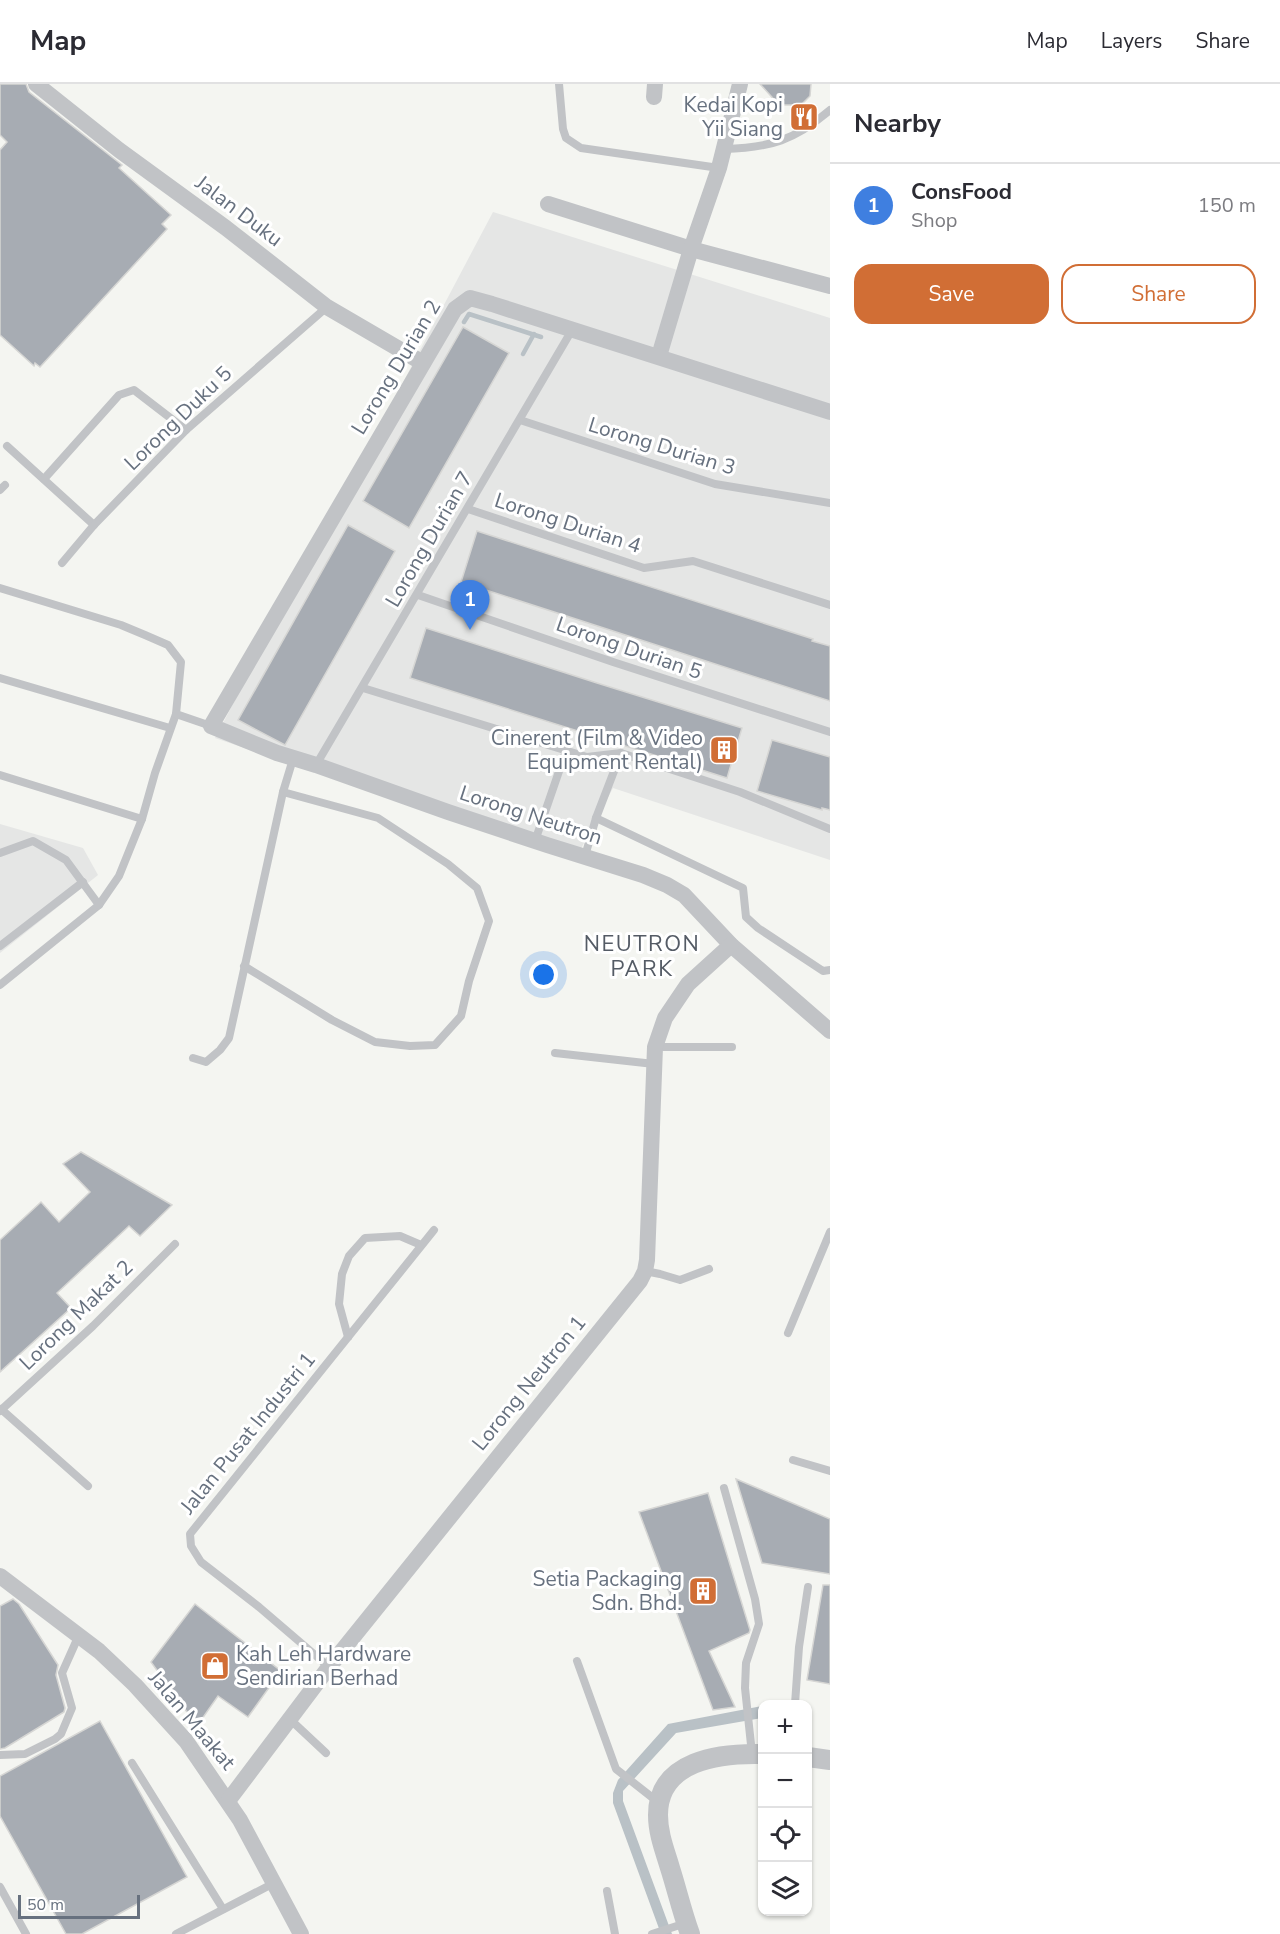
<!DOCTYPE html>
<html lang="en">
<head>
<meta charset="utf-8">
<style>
  :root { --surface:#fff; --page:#f2f2f3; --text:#2b2b33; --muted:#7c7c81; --line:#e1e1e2; --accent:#d16e35 }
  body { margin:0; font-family:"Nunito Sans",sans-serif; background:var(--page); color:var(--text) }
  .controls { position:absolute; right:18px; bottom:18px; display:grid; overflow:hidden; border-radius:12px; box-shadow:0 2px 4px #0004 }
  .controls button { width:54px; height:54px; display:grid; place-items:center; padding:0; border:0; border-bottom:2px solid var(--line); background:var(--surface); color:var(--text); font:30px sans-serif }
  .scale { position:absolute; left:18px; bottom:15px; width:122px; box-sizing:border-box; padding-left:6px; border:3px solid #67717f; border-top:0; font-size:16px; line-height:21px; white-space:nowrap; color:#67717f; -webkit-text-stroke:4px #fff; paint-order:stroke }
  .you { position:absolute; left:544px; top:891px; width:21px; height:21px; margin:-15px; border:4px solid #fff; border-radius:50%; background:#1a73e8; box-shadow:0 0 0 9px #1a73e833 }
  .badge { display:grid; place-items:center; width:39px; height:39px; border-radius:50%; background:var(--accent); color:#fff; font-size:20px; font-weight:700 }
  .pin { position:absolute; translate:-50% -50px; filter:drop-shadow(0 2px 3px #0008) }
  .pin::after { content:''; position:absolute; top:32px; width:21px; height:18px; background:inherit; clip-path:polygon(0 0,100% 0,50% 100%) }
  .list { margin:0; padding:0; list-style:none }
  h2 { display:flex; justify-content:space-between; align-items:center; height:78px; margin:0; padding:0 24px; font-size:26px }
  h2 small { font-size:20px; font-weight:400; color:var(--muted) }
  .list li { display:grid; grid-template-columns:39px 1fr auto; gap:18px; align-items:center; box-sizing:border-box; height:84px; padding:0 24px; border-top:2px solid var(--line) }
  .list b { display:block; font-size:22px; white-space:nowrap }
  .list p { margin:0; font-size:20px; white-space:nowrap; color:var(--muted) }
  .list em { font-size:20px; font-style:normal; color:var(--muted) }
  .actions { display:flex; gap:12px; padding:18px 24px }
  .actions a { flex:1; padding:14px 0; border:2px solid var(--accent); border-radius:18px; text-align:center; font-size:21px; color:var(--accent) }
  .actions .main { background:var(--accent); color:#fff }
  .icon { flex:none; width:33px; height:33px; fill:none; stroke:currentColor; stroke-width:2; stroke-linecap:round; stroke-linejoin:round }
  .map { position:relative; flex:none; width:830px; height:1850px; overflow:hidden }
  header { display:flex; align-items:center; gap:36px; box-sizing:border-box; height:84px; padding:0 30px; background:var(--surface); border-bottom:2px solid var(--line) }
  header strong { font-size:28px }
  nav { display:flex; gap:33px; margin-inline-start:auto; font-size:21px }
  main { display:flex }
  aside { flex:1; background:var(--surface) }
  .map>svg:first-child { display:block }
</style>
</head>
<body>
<header>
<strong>Map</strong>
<nav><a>Map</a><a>Layers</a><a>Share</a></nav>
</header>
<main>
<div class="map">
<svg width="830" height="1850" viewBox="0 0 830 1850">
  <rect width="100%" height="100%" fill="#f4f5f1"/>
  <!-- built -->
  <g fill="#e5e6e5">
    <path d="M493,128L830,234V776L613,704L575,776L215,654Z"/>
    <path d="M0,740L83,764L98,791L0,869Z"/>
  </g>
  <!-- water -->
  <path fill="#b9c1c6" d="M762,1622V1634L676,1649L623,1707V1717L672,1850H661L613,1719V1709L618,1696L668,1640Z"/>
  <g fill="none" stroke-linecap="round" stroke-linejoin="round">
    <!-- stream -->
    <g stroke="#b9c1c6" stroke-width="4.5">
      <path d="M464,238L469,230L541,253"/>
      <path d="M523,270L534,250"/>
    </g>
  </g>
  <!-- building -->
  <g fill="#a7acb3" stroke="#d6d6d4" stroke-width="1.5">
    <path d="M0,0H26L29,8L122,81L119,84L171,131L162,140L167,145L40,283L35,279L34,282L0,251V66L7,58L0,51Z"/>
    <path d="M760,0H811L810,12L801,21H779Z"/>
    <path d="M463,243L509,269L409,444L363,417Z"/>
    <path d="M348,441L395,467L285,661L238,636Z"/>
    <path d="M477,447L813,555L812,557L830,562V617L461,498Z"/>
    <path d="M426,544L597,599L742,644L727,694L410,594Z"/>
    <path d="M772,656L830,673V726L822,724V726L757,707Z"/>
    <path d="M81,1068L172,1121L140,1152L129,1142L57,1209L71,1224L0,1288V1156L41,1118L59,1138L90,1108L63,1080Z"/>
    <path d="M736,1395L830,1435V1490L762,1479Z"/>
    <path d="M708,1409L750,1546L749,1549L709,1567L735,1623L713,1626L639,1428Z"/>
    <path d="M823,1501H830V1600L807,1596Z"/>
    <path d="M13,1515L19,1520L58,1581L56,1591L65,1624L64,1628L5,1664L0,1665V1522Z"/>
    <path d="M195,1520L281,1587L248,1633L218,1612L197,1642L151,1578Z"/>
    <path d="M100,1637L187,1793L82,1850H66L0,1732V1692Z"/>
  </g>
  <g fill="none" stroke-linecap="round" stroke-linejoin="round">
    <!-- service -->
    <g stroke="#c1c3c6" stroke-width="8">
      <path d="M559,0L563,45L566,54L581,64L719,84"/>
      <path d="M724,65C770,64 795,56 830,26"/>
      <path d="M520,336L715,400L830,419"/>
      <path d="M7,362L94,441"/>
      <path d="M44,395L119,311L134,306L186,346"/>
      <path d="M0,406L5,401"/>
      <path d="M468,425L644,484L693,477L830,521"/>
      <path d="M62,479L94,441L186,346L327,223"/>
      <path d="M0,504L121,541L145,551L168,561L181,578L176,630L155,689L142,735L119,792L99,821L0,901"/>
      <path d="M418,511L613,578L830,648"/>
      <path d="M0,594L170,644"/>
      <path d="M363,604L587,673L621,669L740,708L830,745"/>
      <path d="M176,630L211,642"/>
      <path d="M316,681L572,246"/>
      <path d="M0,691L142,735"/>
      <path d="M596,734L743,804L746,833L758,844L823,887L830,886"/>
      <path d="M535,757L566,667"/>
      <path d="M0,769L33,757L66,776L99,821"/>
      <path d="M585,772L596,734L621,669"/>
      <path d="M0,862L83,798"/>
      <path d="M244,882L332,936L375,958L410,962L435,961L461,932L469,897L489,837L477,804L448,780L378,734L283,708"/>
      <path d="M655,963H732"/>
      <path d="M555,969L654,980"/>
      <path d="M193,974L206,978L220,966L229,954L283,708L293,675"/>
      <path d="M645,1187L660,1190L680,1196L709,1185"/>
      <path d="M788,1249L830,1148"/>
      <path d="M348,1253L339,1220L342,1190L349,1172L365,1154L400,1152L421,1161"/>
      <path d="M1,1325L88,1402"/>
      <path d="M0,1327L93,1242L175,1160"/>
      <path d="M793,1376L830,1387"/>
      <path d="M724,1404L755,1515L759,1540L746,1579L745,1604L752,1670"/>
      <path d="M577,1577L616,1685L658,1718"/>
      <path d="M329,1583L259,1523L201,1478L191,1462L190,1450L434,1146"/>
      <path d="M795,1620L799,1563L808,1503"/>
      <path d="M287,1640H295L326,1669"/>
      <path d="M0,1671L25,1670L55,1655L61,1650L72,1624L62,1589L79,1551"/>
      <path d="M132,1679L223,1825"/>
      <path d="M0,1803L26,1850"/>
      <path d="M607,1807L615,1850"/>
      <path d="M176,1850L274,1799"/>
      <path d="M652,1850L686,1839"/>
    </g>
    <!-- minor -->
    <g stroke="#c1c3c6" stroke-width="16">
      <path d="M36,0L119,66L226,144L327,223L423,279"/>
      <path d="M654,13L655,0"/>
      <path d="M548,120L691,165L830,202"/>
      <path d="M659,272L691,165L719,84L740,0"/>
      <path d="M830,328L492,220L470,214L455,225L211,642L277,669L316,681L448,728L547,761L643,791L667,801L684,811L731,861L830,947"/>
      <path d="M0,1492L99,1567L135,1601L186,1657L240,1736L301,1850"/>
      <path d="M228,1717L329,1583L640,1197L645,1187L647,1176L655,963L665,934L688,900L731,861"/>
    </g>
    <!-- tertiary -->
    <g stroke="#c1c3c6" stroke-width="20">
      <path d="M808,1673L830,1676"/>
      <path d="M690,1850C682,1828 677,1806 670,1784C665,1767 658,1750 658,1731C658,1676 720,1669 762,1670"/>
    </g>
  </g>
  <!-- icons -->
  <defs>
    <g id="restaurant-square" transform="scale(1.5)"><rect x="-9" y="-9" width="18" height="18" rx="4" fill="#d16e35" stroke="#fff"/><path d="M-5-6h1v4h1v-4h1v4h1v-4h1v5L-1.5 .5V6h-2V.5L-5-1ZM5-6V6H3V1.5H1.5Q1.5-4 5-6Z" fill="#fff"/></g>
    <g id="building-square" transform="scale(1.5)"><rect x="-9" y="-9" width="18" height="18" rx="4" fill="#d16e35" stroke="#fff"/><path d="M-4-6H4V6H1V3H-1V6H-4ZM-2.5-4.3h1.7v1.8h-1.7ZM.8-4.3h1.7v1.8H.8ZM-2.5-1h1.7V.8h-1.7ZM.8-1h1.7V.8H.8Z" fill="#fff"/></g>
    <g id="shop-square" transform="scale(1.5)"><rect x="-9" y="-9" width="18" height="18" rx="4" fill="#d16e35" stroke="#fff"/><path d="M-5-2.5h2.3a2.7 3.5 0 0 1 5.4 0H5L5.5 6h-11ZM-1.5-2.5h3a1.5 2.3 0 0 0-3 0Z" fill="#fff"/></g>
  </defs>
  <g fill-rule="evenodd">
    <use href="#restaurant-square" x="804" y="33"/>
    <use href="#building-square" x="724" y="666"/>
    <use href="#building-square" x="703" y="1507"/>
    <use href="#shop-square" x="215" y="1582"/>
  </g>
  <g text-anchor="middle" stroke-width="6" stroke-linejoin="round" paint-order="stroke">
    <!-- poi labels -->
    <g font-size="21" fill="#67717f" stroke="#fff" text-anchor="end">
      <text x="783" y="28">Kedai Kopi<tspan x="783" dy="24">Yii Siang</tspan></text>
      <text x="703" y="661">Cinerent (Film &amp; Video<tspan x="703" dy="24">Equipment Rental)</tspan></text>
      <text x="682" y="1502">Setia Packaging<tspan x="682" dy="24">Sdn. Bhd.</tspan></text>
      <text x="236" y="1577" text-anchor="start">Kah Leh Hardware<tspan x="236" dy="24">Sendirian Berhad</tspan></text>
    </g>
    <!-- street labels -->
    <g font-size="21" fill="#67717f" stroke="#fff">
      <text transform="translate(239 127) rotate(37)" y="7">Jalan Duku</text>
      <text transform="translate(396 283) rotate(-59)" y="7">Lorong Durian 2</text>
      <text transform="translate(178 334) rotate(-44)" y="7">Lorong Duku 5</text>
      <text transform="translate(662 362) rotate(17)" y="7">Lorong Durian 3</text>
      <text transform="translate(568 439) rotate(18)" y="7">Lorong Durian 4</text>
      <text transform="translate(429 455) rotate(-60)" y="7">Lorong Durian 7</text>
      <text transform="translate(629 564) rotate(19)" y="7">Lorong Durian 5</text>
      <text transform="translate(531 731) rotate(18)" y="7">Lorong Neutron</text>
      <text transform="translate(76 1231) rotate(-44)" y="7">Lorong Makat 2</text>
      <text transform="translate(529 1299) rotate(-51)" y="7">Lorong Neutron 1</text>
      <text transform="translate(248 1349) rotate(-51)" y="7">Jalan Pusat Industri 1</text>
      <text transform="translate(192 1636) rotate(50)" y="7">Jalan Maakat</text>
    </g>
    <!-- neighbourhood labels -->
    <g font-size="22" letter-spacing="1.5" fill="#545b65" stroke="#fff">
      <text x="642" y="867">NEUTRON<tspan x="642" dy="25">PARK</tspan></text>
    </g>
  </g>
</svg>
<div class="controls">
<button>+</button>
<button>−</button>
<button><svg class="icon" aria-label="locate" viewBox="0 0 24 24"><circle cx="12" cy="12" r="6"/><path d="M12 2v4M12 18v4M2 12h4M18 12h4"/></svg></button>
<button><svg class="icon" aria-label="layers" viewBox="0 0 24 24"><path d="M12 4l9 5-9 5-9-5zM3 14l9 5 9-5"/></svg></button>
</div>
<div class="scale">50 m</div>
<div class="you"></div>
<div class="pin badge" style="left:470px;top:546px;background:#3f7fe0">1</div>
</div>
<aside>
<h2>Nearby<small></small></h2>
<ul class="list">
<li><span class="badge" style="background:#3f7fe0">1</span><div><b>ConsFood</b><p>Shop</p></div><em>150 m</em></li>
</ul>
<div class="actions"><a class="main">Save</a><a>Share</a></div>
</aside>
</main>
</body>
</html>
